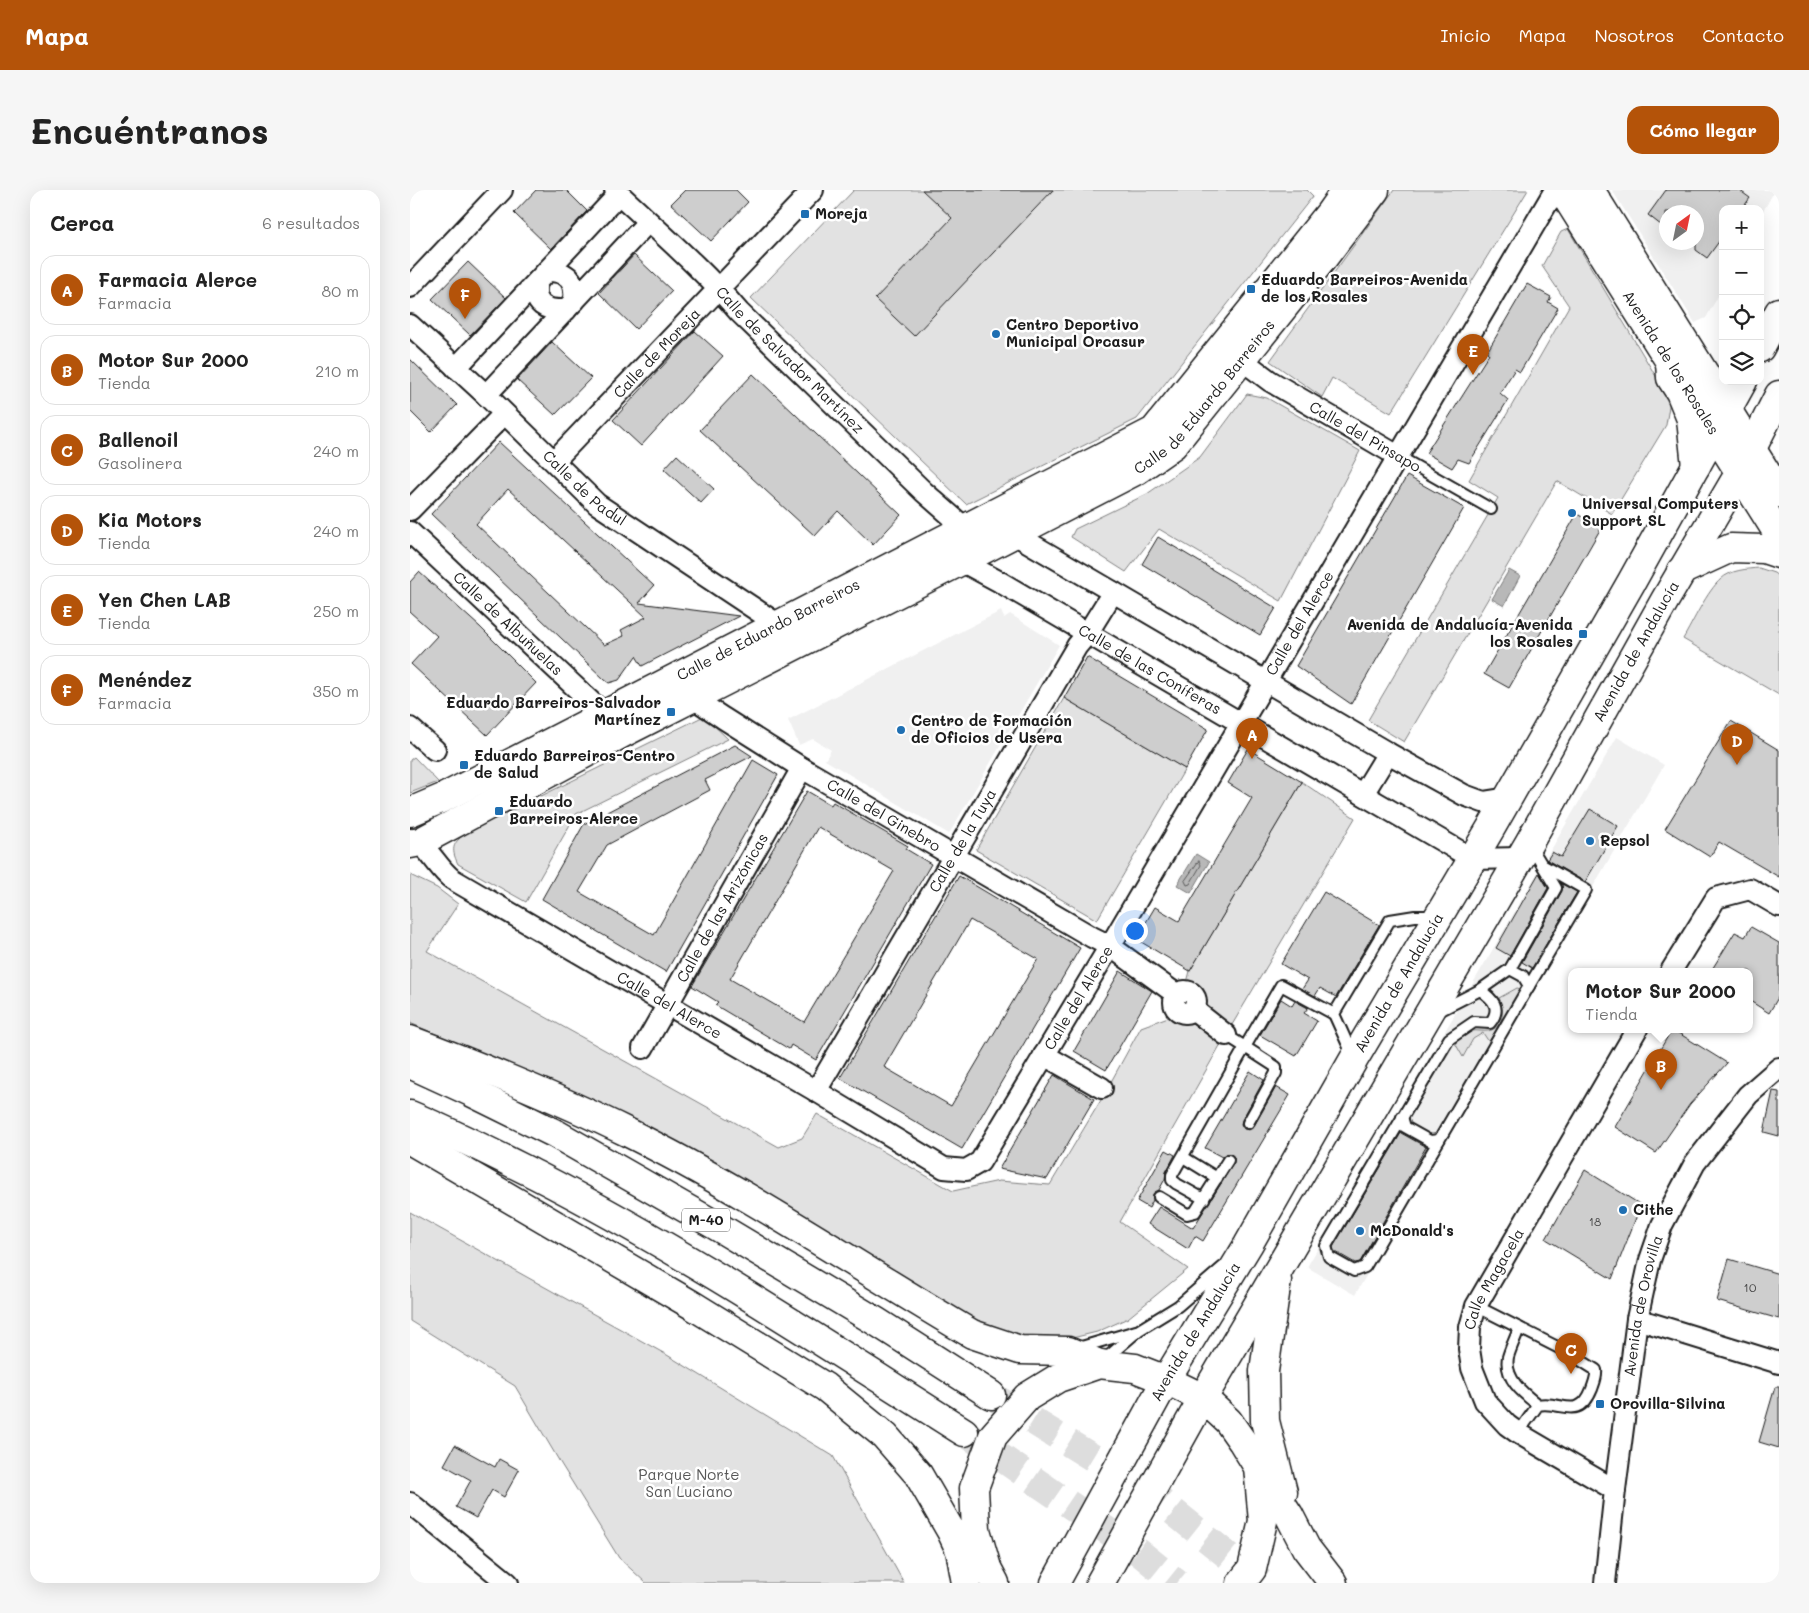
<!DOCTYPE html>
<html lang="es">
<head>
<meta charset="utf-8">
<style>
  :root { --surface:#fff; --page:#f6f6f6; --text:#222; --muted:#767676; --line:#e0e0e0; --accent:#b45309 }
  body { margin:0; font-family:Mali,sans-serif; background:var(--page); color:var(--text) }
  .controls { position:absolute; right:15px; top:15px; display:grid; overflow:hidden; border-radius:10px; box-shadow:0 5px 20px #0002 }
  .controls button { width:45px; height:45px; display:grid; place-items:center; padding:0; border:0; border-bottom:1px solid var(--line); background:var(--surface); color:var(--text); font:25px sans-serif }
  .compass { position:absolute; left:1249px; top:15px; width:45px; height:45px; border-radius:50%; background:var(--surface); box-shadow:0 5px 20px #0002; rotate:33deg }
  .you { position:absolute; left:724px; top:740px; width:18px; height:18px; margin:-12px; border:4px solid #fff; border-radius:50%; background:#1a73e8; box-shadow:0 0 0 8px #1a73e833 }
  .badge { display:grid; place-items:center; width:32px; height:32px; border-radius:50%; background:var(--accent); color:#fff; font-size:16px; font-weight:700 }
  .pin { position:absolute; translate:-50% -41px; filter:drop-shadow(0 1px 2px #0008) }
  .pin::after { content:''; position:absolute; top:26px; width:18px; height:15px; background:inherit; clip-path:polygon(0 0,100% 0,50% 100%) }
  .popup { position:absolute; left:1158px; top:778px; width:185px; height:65px; box-sizing:border-box; display:grid; place-content:center; border-radius:10px; background:var(--surface); filter:drop-shadow(0 1px 4px #0005); font-size:16px; white-space:nowrap; color:var(--muted) }
  .popup b { font-size:19px; color:var(--text) }
  .popup::after { content:''; position:absolute; left:50%; top:100%; margin-left:-10px; border:10px solid transparent; border-top-color:var(--surface) }
  .list { margin:0; padding:0; list-style:none }
  h2 { display:flex; justify-content:space-between; align-items:center; height:65px; margin:0; padding:0 20px; font-size:21px }
  h2 small { font-size:16px; font-weight:400; color:var(--muted) }
  .list li { display:grid; grid-template-columns:32px 1fr auto; gap:15px; align-items:center; box-sizing:border-box; height:70px; margin:0 10px 10px; padding:0 10px; border:1px solid var(--line); border-radius:15px }
  .list b { display:block; font-size:19px; white-space:nowrap }
  .list p { margin:0; font-size:16px; white-space:nowrap; color:var(--muted) }
  .list em { font-size:16px; font-style:normal; color:var(--muted) }
  .icon { flex:none; width:28px; height:28px; fill:none; stroke:currentColor; stroke-width:2; stroke-linecap:round; stroke-linejoin:round }
  .map { position:relative; flex:none; width:1369px; height:1393px; overflow:hidden; border-radius:15px }
  header { display:flex; align-items:center; gap:30px; box-sizing:border-box; height:70px; padding:0 25px; background:var(--accent); color:#fff }
  header strong { font-size:24px }
  nav { display:flex; gap:28px; margin-inline-start:auto; font-size:18px }
  .intro { display:flex; align-items:center; justify-content:space-between; box-sizing:border-box; height:120px; padding:0 30px }
  h1 { margin:0; font-size:35px }
  .button { padding:12px 22px; border-radius:15px; background:var(--accent); color:#fff; font-size:18px; font-weight:700 }
  main { display:flex; gap:30px; padding:0 30px }
  aside { flex:1; background:var(--surface); border-radius:15px; box-shadow:0 5px 20px #0002 }
  .map>svg:first-child { display:block }
</style>
</head>
<body>
<header>
<strong>Mapa</strong>
<nav><a>Inicio</a><a>Mapa</a><a>Nosotros</a><a>Contacto</a></nav>
</header>
<div class="intro"><h1>Encuéntranos</h1><a class="button">Cómo llegar</a></div>
<main>
<aside>
<h2>Cerca<small>6 resultados</small></h2>
<ul class="list">
<li><span class="badge">A</span><div><b>Farmacia Alerce</b><p>Farmacia</p></div><em>80 m</em></li>
<li><span class="badge">B</span><div><b>Motor Sur 2000</b><p>Tienda</p></div><em>210 m</em></li>
<li><span class="badge">C</span><div><b>Ballenoil</b><p>Gasolinera</p></div><em>240 m</em></li>
<li><span class="badge">D</span><div><b>Kia Motors</b><p>Tienda</p></div><em>240 m</em></li>
<li><span class="badge">E</span><div><b>Yen Chen LAB</b><p>Tienda</p></div><em>250 m</em></li>
<li><span class="badge">F</span><div><b>Menéndez</b><p>Farmacia</p></div><em>350 m</em></li>
</ul>
</aside>
<div class="map">
<svg width="1369" height="1393" viewBox="0 0 1369 1393">
  <rect width="100%" height="100%" fill="#fff"/>
  <filter id="ink" filterUnits="userSpaceOnUse"><feTurbulence type="fractalNoise" baseFrequency=".02" numOctaves="2"/><feDisplacementMap in="SourceGraphic" scale="10" xChannelSelector="R" yChannelSelector="G"/><feConvolveMatrix kernelMatrix="1 2 1 2 8 2 1 2 1" color-interpolation-filters="sRGB"/></filter>
  <g filter="url(#ink)">
    <!-- built -->
    <g fill="#f0f0f0" fill-rule="evenodd">
      <path d="M1202,0H1365L1350,27V19H1313V97L1296,128L1285,133ZM1256,22H1286V52H1256Z"/>
      <path d="M591,421L594,428L600,424L649,455L539,644L415,570L421,560L403,549L389,555L378,530Z"/>
      <path d="M1207,547L1254,575L945,1105L897,1077Z"/>
    </g>
    <!-- green -->
    <g fill="#e2e2e2" stroke="#7f7f7f">
      <path d="M444,0H897L903,6L727,229L556,314L341,108Z"/>
      <path d="M984,0H1118L981,223L922,188L912,207L860,171Z"/>
      <path d="M1158,39L1260,210L1256,235L1202,324L1147,291L994,552L958,530L1088,308L1059,290L1159,116L1132,76L1151,42Z"/>
      <path d="M837,204L857,208L950,261L871,411L749,339L716,382L661,347L665,339L737,304L790,267Z"/>
      <path d="M1349,378L1364,383L1369,387V505L1273,449C1283,432 1297,401 1311,389C1320,380 1337,379 1349,378Z"/>
      <path d="M654,508L775,579L687,730L566,660Z"/>
      <path d="M294,526L318,549L166,624L116,712L48,674C40,658 43,652 58,642Z"/>
      <path d="M4,567L28,592L0,603V570Z"/>
      <path d="M892,592L945,628L816,845L710,1032L778,1079L718,1128L687,1142L650,1151L602,1147L555,1124L340,992L200,919L0,833V685L27,698L48,714L17,761L369,957L392,948L407,924L543,1001L589,991L640,995L691,910L731,837L769,823L780,781Z"/>
      <path d="M1107,798L1111,799L1079,852L1073,843L1063,849L1053,867L1045,853C1050,850 1056,843 1062,841C1067,840 1073,842 1078,841C1094,838 1095,820 1089,808Z"/>
      <path d="M0,1022L257,1165L423,1266L494,1393H236L209,1368L151,1274L105,1196L0,1131Z"/>
    </g>
    <!-- water -->
    <g fill="#b8b8b8" stroke="#7a7a7a">
      <path d="M1099,380L1110,386L1094,416L1082,409Z"/>
      <path d="M786,664L799,672L781,703L767,695Z"/>
    </g>
    <g fill="none" stroke-linecap="round" stroke-linejoin="round">
      <!-- shore -->
      <path stroke="#5a5a5a" stroke-width="1" d="M789,671L791,675L780,694L777,695L775,691Z"/>
    </g>
    <!-- building -->
    <g fill="#cecece" stroke="#1c1c1c" fill-rule="evenodd">
      <path d="M126,0H156L177,21L141,59L104,23Z"/>
      <path d="M275,0H326L338,12L301,51L261,14Z"/>
      <path d="M512,0H643L504,146L465,109L542,28Z"/>
      <path d="M1256,0H1329L1340,8L1332,19H1313V46L1297,68L1286,60V22H1256V39L1238,25Z"/>
      <path d="M224,65L262,101L226,139L189,103Z"/>
      <path d="M58,72L96,108L60,145L22,109Z"/>
      <path d="M1117,94L1141,107L1138,112L1148,118L1110,182L1105,179L1090,203L1098,210L1059,273L1048,269L1042,278L1016,263L1079,164L1077,162Z"/>
      <path d="M285,141L313,166L231,256L203,230Z"/>
      <path d="M142,152L181,188L145,225L107,190Z"/>
      <path d="M0,169L47,215L21,242L0,221Z"/>
      <path d="M343,184L491,325L463,355L428,321L405,346L290,240Z"/>
      <path d="M89,252L244,396L229,413L329,426L232,476L226,466L209,490L199,493L195,490L21,324ZM98,299L220,412L236,427L211,440L214,446L194,455L66,334Z"/>
      <path d="M267,265L304,299L291,313L254,279Z"/>
      <path d="M997,286L1054,318L941,514L886,476Z"/>
      <path d="M1167,324L1191,338L1099,498L1074,484Z"/>
      <path d="M748,347L866,418L850,445L732,374Z"/>
      <path d="M9,382L70,437L126,493L77,545L1,474L27,446L0,422V392Z"/>
      <path d="M677,467L798,539L775,579L654,508Z"/>
      <path d="M1321,531L1369,560V687L1309,652L1300,667L1255,639Z"/>
      <path d="M325,555L342,566L295,590L300,600L197,655L169,702L244,745L343,570L368,585L256,782L132,709L174,634Z"/>
      <path d="M838,559L892,592L780,781L726,749L745,717L769,731L842,608L818,593Z"/>
      <path d="M397,601L421,615L423,612L498,656L496,659L521,674L406,870L381,855L379,859L305,815L308,812L282,796ZM408,637L484,681L394,832L320,789Z"/>
      <path d="M1180,619L1208,636L1175,692L1137,670L1142,662L1151,667Z"/>
      <path d="M1129,683L1138,698L1100,766L1086,758Z"/>
      <path d="M549,686L670,758L552,959L430,888ZM560,730L628,769L541,916L474,877Z"/>
      <path d="M1152,694L1167,702L1122,778L1112,772L1152,701Z"/>
      <path d="M914,702L969,735L926,807L910,798L905,806L892,799L898,790L871,774Z"/>
      <path d="M1341,737L1369,753V806L1359,823L1340,811V781H1301L1325,742L1335,747Z"/>
      <path d="M710,781L742,801L696,880L664,861Z"/>
      <path d="M871,809L882,816L885,811L898,818L894,823L907,831L886,866L850,845Z"/>
      <path d="M1262,839L1317,873L1280,914L1246,963L1205,937Z"/>
      <path d="M840,881L854,890L832,930L831,934L834,939L839,940L844,936L866,897L880,905L793,1051L785,1046L778,1059L738,1034L749,1017L783,1038L824,973V967L821,964H815L812,967L795,958Z"/>
      <path d="M644,885L684,909L637,989L589,979Z"/>
      <path d="M1363,901L1369,902V946L1354,942Z"/>
      <path d="M991,943L1016,957L950,1072L945,1073L924,1061L923,1057Z"/>
      <path d="M756,960L765,965L756,982L755,989L749,1000L743,1004V1010L739,1018L727,1011Z"/>
      <path d="M1175,980L1231,1015L1202,1089L1136,1049Z"/>
      <path d="M1319,1069L1369,1084V1129L1307,1111Z"/>
      <path d="M1365,1197H1369V1258L1349,1252Z"/>
      <path d="M45,1255L85,1277L89,1269L109,1280L94,1307L82,1300L66,1328L46,1317L61,1290L34,1275Z"/>
    </g>
    <g fill="none" stroke-linecap="round" stroke-linejoin="round">
      <!-- highway-tunnel -->
      <g stroke="#ddd" stroke-width="28" stroke-dasharray="28 14" stroke-linecap="butt">
        <path d="M587,1209L739,1302L852,1393"/>
        <path d="M554,1242L730,1363L767,1393"/>
      </g>
      <!-- lane casing -->
      <g stroke="#1c1c1c" stroke-width="14">
        <g id="lane">
          <path d="M988,266L1081,319"/>
          <path d="M1119,796L1176,700L1134,676"/>
          <path d="M1070,800C1083,809 1092,818 1080,833L1064,832L1039,849L916,1056L919,1067L944,1081L955,1077L1119,796L1113,786L1100,779"/>
          <path d="M1027,822L1070,800L1100,779L1146,698L1120,655"/>
          <path d="M816,845L835,857L871,795L924,824"/>
          <path d="M943,866L924,824L980,730L1005,726H1025"/>
          <path d="M992,927L995,937L1020,951L1029,950"/>
          <path d="M773,967L807,988"/>
          <path d="M749,1007L777,1024L785,1022L818,970"/>
          <path d="M794,1009L767,994L762,990V985L835,857L866,877V883L838,933"/>
          <path d="M1066,1116L1159,1163L1186,1180C1187,1187 1184,1193 1182,1199C1169,1232 1151,1210 1128,1215L1108,1243"/>
          <path d="M1109,1138C1106,1147 1101,1157 1098,1167C1094,1189 1114,1204 1128,1215"/>
          <path d="M668,1158L726,1141"/>
          <path d="M694,1170L729,1140L768,1116L813,1077"/>
        </g>
      </g>
      <!-- street casing -->
      <g stroke="#1c1c1c" stroke-width="24">
        <g id="street">
          <path id="s1" d="M205,0C247,40 292,78 329,122L514,302L555,338"/>
          <path d="M137,81C158,81 166,90 164,111"/>
          <path d="M127,92C122,115 136,121 156,120"/>
          <path d="M0,97L92,0"/>
          <path id="s2" d="M0,135L76,205L187,314L369,435"/>
          <path d="M832,170L860,191L988,266"/>
          <path d="M46,178L209,4"/>
          <path d="M76,205L238,32"/>
          <path id="s3" d="M144,271L403,0"/>
          <path d="M0,320L94,224"/>
          <path id="s4" d="M0,342L195,525"/>
          <path d="M592,343L604,344L978,563L1054,605L1073,612L1098,608"/>
          <path id="s5" d="M553,360L551,371L590,392L1063,669L1110,668"/>
          <path id="s6" d="M283,508L313,528L392,578L682,747L700,756L766,804"/>
          <path d="M0,538L25,560"/>
          <path d="M953,604L978,563"/>
          <path id="s7" d="M0,649C19,655 26,677 42,689L406,901L534,978L556,980L570,972L700,756L1145,0"/>
          <path d="M1261,781L1306,708L1340,699L1369,716"/>
          <circle cx="775" cy="812" r="11"/>
          <path d="M783,819L816,845"/>
          <path id="s8" d="M233,858L392,578"/>
          <path d="M634,865L692,898"/>
          <path id="s9" d="M406,901L667,456L677,444L703,402"/>
          <path d="M1227,1129L1369,1173"/>
          <path id="s10" d="M1205,1300L1108,1243L1097,1235L1075,1211L1062,1178L1059,1159L1060,1137L1066,1116L1227,839"/>
          <path d="M0,1313L98,1393"/>
          <path id="s11" d="M1195,1393L1205,1300L1227,1129L1240,1070L1252,1035L1285,973L1338,905L1369,878"/>
        </g>
      </g>
      <!-- secondary casing -->
      <g stroke="#1c1c1c" stroke-width="31">
        <g id="secondary">
          <path id="s12" d="M1152,0L1369,345"/>
          <path d="M1180,0L1369,303"/>
          <path d="M1271,381L1321,358L1354,359L1369,364"/>
          <path id="s13" d="M0,622L33,608L744,241L919,24L936,0"/>
          <path id="s14" d="M0,654L10,652L215,542L551,371L727,280L763,255L914,67L965,0"/>
        </g>
      </g>
      <!-- primary casing -->
      <g stroke="#1c1c1c" stroke-width="31">
        <g id="primary">
          <path d="M1350,158L1369,122"/>
          <path d="M1260,171L1261,188L1270,202L1281,229L1286,276"/>
          <path d="M867,1090L854,1181L855,1231L873,1302"/>
          <path d="M550,1360L556,1393"/>
          <path d="M585,1393L577,1378L566,1340L564,1298L583,1246L617,1207L648,1188L689,1174L725,1178L756,1190L793,1208L818,1231L832,1251L848,1277L853,1331L842,1379L831,1393"/>
          <path id="s15" d="M645,1393L756,1190L838,1055L944,869L1082,636L1222,391L1333,191"/>
          <path id="s16" d="M690,1393L793,1208L1119,653L1255,410L1330,282L1369,205"/>
        </g>
      </g>
      <!-- highway casing -->
      <g stroke="#1c1c1c" stroke-width="31">
        <g id="highway">
          <path d="M0,850C74,878 148,908 219,943C338,1002 448,1077 562,1144L610,1160L658,1161L689,1174"/>
          <path d="M0,874L61,902L146,944L305,1035L467,1132L581,1205"/>
          <path d="M0,925C43,943 84,964 126,985C274,1061 413,1153 554,1242"/>
          <path d="M0,950L282,1115L415,1197L475,1246L508,1284L541,1341L550,1360L577,1378"/>
          <path d="M848,1277L879,1325L896,1358L923,1393"/>
        </g>
      </g>
      <!-- lane -->
      <use href="#lane" stroke="#fff" stroke-width="10"/>
      <!-- street -->
      <use href="#street" stroke="#fff" stroke-width="20"/>
      <!-- secondary -->
      <use href="#secondary" stroke="#fff" stroke-width="28"/>
      <!-- primary -->
      <use href="#primary" stroke="#fff" stroke-width="28"/>
      <!-- highway -->
      <use href="#highway" stroke="#fff" stroke-width="28"/>
    </g>
  </g>
  <!-- markers -->
  <g fill="#1f6fb2" stroke="#fff" stroke-width="2">
    <rect x="390" y="19" width="10" height="10" rx="2.5"/>
    <rect x="836" y="94" width="10" height="10" rx="2.5"/>
    <circle cx="586" cy="144" r="5"/>
    <circle cx="1162" cy="323" r="5"/>
    <rect x="1168" y="439" width="10" height="10" rx="2.5"/>
    <rect x="256" y="517" width="10" height="10" rx="2.5"/>
    <circle cx="491" cy="540" r="5"/>
    <rect x="49" y="570" width="10" height="10" rx="2.5"/>
    <rect x="84" y="616" width="10" height="10" rx="2.5"/>
    <circle cx="1180" cy="651" r="5"/>
    <circle cx="1213" cy="1020" r="5"/>
    <circle cx="950" cy="1041" r="5"/>
    <rect x="1185" y="1209" width="10" height="10" rx="2.5"/>
  </g>
  <g text-anchor="middle" stroke-width="5" stroke-linejoin="round" paint-order="stroke">
    <!-- number labels -->
    <g font-size="12" fill="#484848">
      <text x="1185" y="1036">18</text>
      <text x="1340" y="1102">10</text>
    </g>
    <!-- shield labels -->
    <rect fill="#fff" stroke="#606060" stroke-width="1" x="272" y="1018.5" width="48" height="23" rx="4"/>
    <g font-size="14" font-weight="bold" fill="#1c1c1c">
      <text x="296" y="1035">M-40</text>
    </g>
    <!-- poi labels -->
    <g font-size="15" font-weight="bold" fill="#1c1c1c" stroke="#fff" text-anchor="start">
      <text x="405" y="29">Moreja</text>
      <text x="851" y="95">Eduardo Barreiros-Avenida<tspan x="851" dy="17">de los Rosales</tspan></text>
      <text x="596" y="140">Centro Deportivo<tspan x="596" dy="17">Municipal Orcasur</tspan></text>
      <text x="1172" y="319">Universal Computers<tspan x="1172" dy="17">Support SL</tspan></text>
      <text x="1163" y="440" text-anchor="end">Avenida de Andalucía-Avenida<tspan x="1163" dy="17">los Rosales</tspan></text>
      <text x="251" y="518" text-anchor="end">Eduardo Barreiros-Salvador<tspan x="251" dy="17">Martínez</tspan></text>
      <text x="501" y="536">Centro de Formación<tspan x="501" dy="17">de Oficios de Usera</tspan></text>
      <text x="64" y="571">Eduardo Barreiros-Centro<tspan x="64" dy="17">de Salud</tspan></text>
      <text x="99" y="617">Eduardo<tspan x="99" dy="17">Barreiros-Alerce</tspan></text>
      <text x="1190" y="656">Repsol</text>
      <text x="1223" y="1025">Cithe</text>
      <text x="960" y="1046">McDonald's</text>
      <text x="1200" y="1219">Orovilla-Silvina</text>
    </g>
    <!-- street labels -->
    <g font-size="15" fill="#1c1c1c" stroke="#fff">
      <text dy="5" stroke="none"><textPath href="#s3" startOffset="149">Calle de Moreja</textPath></text>
      <text dy="5" stroke="none"><textPath href="#s1" startOffset="244">Calle de Salvador Martínez</textPath></text>
      <text dy="5" stroke="none"><textPath href="#s12" startOffset="204">Avenida de los Rosales</textPath></text>
      <text dy="5" stroke="none"><textPath href="#s14" startOffset="918">Calle de Eduardo Barreiros</textPath></text>
      <text transform="translate(955 247) rotate(30)" y="5">Calle del Pinsapo</text>
      <text dy="5" stroke="none"><textPath href="#s2" startOffset="239">Calle de Padul</textPath></text>
      <text dy="5" stroke="none"><textPath href="#s4" startOffset="134">Calle de Albuñuelas</textPath></text>
      <text dy="5" stroke="none"><textPath href="#s7" startOffset="1294">Calle del Alerce</textPath></text>
      <text dy="5" stroke="none"><textPath href="#s13" startOffset="402">Calle de Eduardo Barreiros</textPath></text>
      <text dy="5" stroke="none"><textPath href="#s16" startOffset="1075">Avenida de Andalucía</textPath></text>
      <text dy="5" stroke="none"><textPath href="#s5" startOffset="229">Calle de las Coníferas</textPath></text>
      <text dy="5" stroke="none"><textPath href="#s6" startOffset="224">Calle del Ginebro</textPath></text>
      <text dy="5" stroke="none"><textPath href="#s9" startOffset="290">Calle de la Tuya</textPath></text>
      <text dy="5" stroke="none"><textPath href="#s8" startOffset="161">Calle de las Arizónicas</textPath></text>
      <text dy="5" stroke="none"><textPath href="#s15" startOffset="692">Avenida de Andalucía</textPath></text>
      <text dy="5" stroke="none"><textPath href="#s7" startOffset="859">Calle del Alerce</textPath></text>
      <text dy="5" stroke="none"><textPath href="#s7" startOffset="310">Calle del Alerce</textPath></text>
      <text dy="5" stroke="none"><textPath href="#s10" startOffset="289">Calle Magacela</textPath></text>
      <text dy="5" stroke="none"><textPath href="#s11" startOffset="280">Avenida de Orovilla</textPath></text>
      <text dy="5" stroke="none"><textPath href="#s15" startOffset="288">Avenida de Andalucía</textPath></text>
    </g>
    <!-- park labels -->
    <g font-size="15" fill="#575757" stroke="#fff">
      <text x="279" y="1290">Parque Norte<tspan x="279" dy="17">San Luciano</tspan></text>
    </g>
  </g>
</svg>
<div class="controls">
<button>+</button>
<button>−</button>
<button><svg class="icon" aria-label="locate" viewBox="0 0 24 24"><circle cx="12" cy="12" r="6"/><path d="M12 2v4M12 18v4M2 12h4M18 12h4"/></svg></button>
<button><svg class="icon" aria-label="layers" viewBox="0 0 24 24"><path d="M12 4l9 5-9 5-9-5zM3 14l9 5 9-5"/></svg></button>
</div>
<svg class="compass" viewBox="-18 -18 36 36"><path d="M0-13l5 13h-10z" fill="#e53935"/><path d="M0 13l5-13h-10z" fill="#767676"/></svg>
<div class="you"></div>
<div class="pin badge" style="left:842px;top:569px">A</div>
<div class="pin badge" style="left:1251px;top:900px">B</div>
<div class="popup"><b>Motor Sur 2000</b>Tienda</div>
<div class="pin badge" style="left:1161px;top:1184px">C</div>
<div class="pin badge" style="left:1327px;top:575px">D</div>
<div class="pin badge" style="left:1063px;top:185px">E</div>
<div class="pin badge" style="left:55px;top:129px">F</div>
</div>
</main>
</body>
</html>
